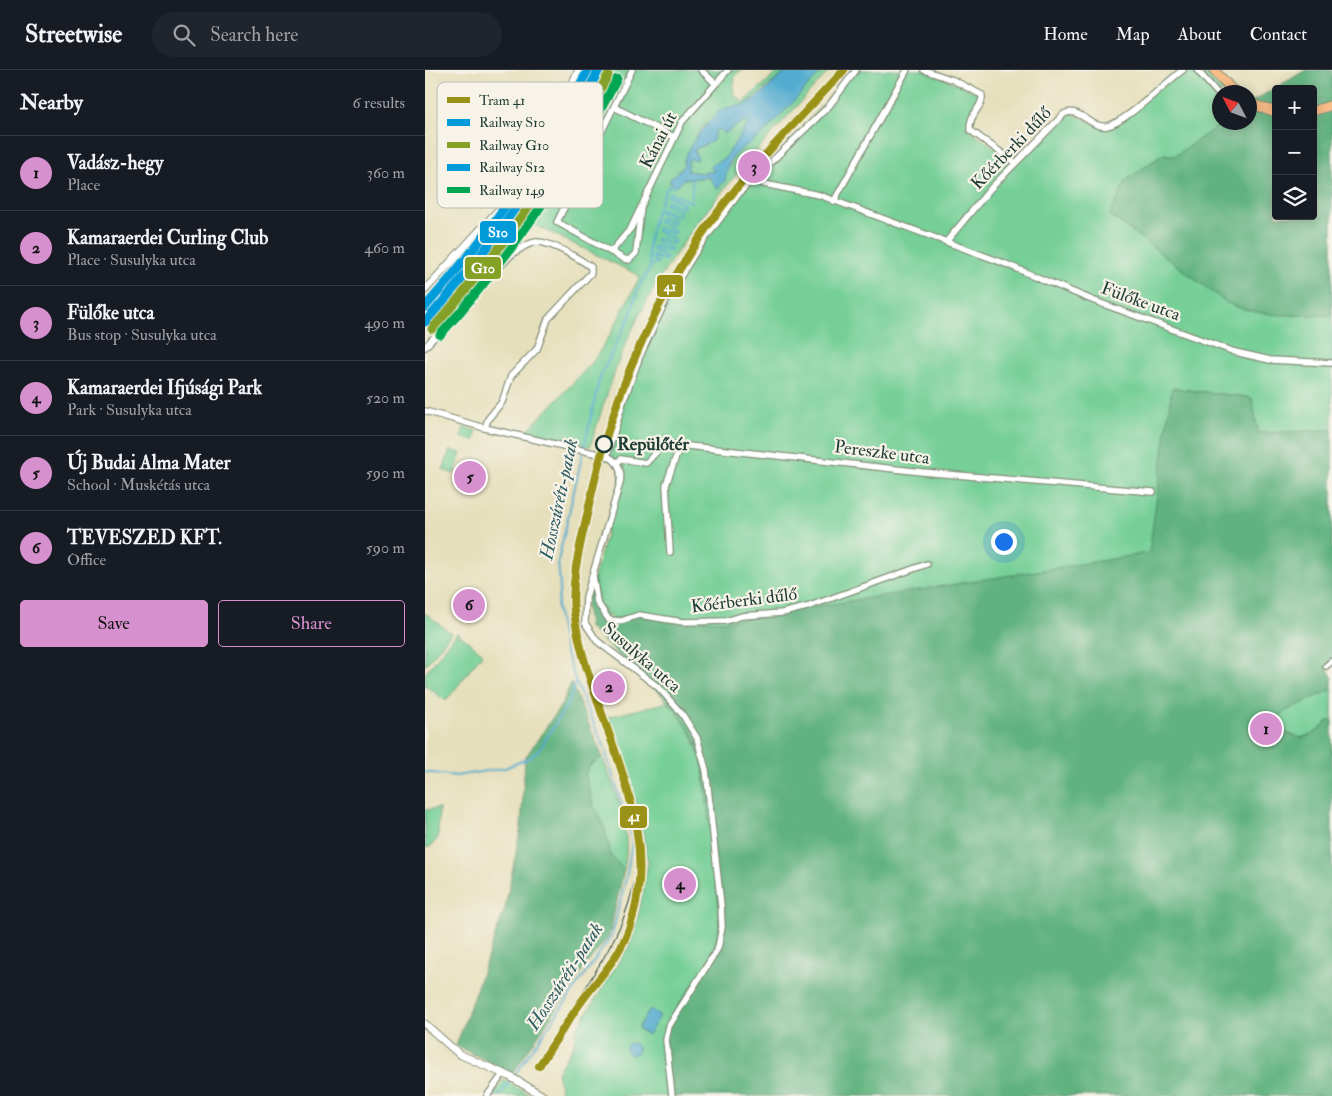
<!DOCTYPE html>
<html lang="en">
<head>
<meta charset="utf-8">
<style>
  :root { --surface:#171b24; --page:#20242c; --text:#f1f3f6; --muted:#9ea1a6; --line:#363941; --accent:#d690ce }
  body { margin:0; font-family:"IM FELL Double Pica",serif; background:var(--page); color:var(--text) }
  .controls { position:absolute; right:15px; top:15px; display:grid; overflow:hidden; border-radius:5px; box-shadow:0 2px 12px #0003 }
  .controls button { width:45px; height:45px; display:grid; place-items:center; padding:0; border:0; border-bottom:1px solid var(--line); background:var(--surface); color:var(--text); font:25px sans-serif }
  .compass { position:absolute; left:787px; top:15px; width:45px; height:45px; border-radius:50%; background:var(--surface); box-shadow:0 2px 12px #0003; rotate:311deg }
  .you { position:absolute; left:578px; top:471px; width:18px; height:18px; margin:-12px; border:4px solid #fff; border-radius:50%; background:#1a73e8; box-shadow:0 0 0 8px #1a73e833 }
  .badge { display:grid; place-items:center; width:32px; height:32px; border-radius:50%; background:var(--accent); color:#111; font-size:16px; font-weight:700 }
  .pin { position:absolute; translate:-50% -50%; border:2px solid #fff; box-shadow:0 1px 5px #0006 }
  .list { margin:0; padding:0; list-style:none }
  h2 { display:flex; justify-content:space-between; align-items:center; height:65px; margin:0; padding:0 20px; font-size:21px }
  h2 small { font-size:16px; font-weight:400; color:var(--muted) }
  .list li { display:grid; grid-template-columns:32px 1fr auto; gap:15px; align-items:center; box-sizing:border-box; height:75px; padding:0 20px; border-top:1px solid var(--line) }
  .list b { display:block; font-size:19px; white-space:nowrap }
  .list p { margin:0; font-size:16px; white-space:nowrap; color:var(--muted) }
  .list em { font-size:16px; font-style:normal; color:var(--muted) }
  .actions { display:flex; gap:10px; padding:15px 20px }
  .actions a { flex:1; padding:11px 0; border:1px solid var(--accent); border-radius:5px; text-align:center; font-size:18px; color:var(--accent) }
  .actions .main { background:var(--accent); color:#111 }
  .icon { flex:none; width:28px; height:28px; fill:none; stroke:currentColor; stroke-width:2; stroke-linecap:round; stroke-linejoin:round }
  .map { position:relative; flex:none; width:907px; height:1026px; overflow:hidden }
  header { display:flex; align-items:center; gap:30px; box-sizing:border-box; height:70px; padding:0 25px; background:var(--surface); border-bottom:1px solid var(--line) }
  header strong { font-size:24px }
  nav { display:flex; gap:28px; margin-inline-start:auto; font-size:18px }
  .search { width:350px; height:45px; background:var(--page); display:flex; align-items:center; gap:12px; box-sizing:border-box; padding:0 18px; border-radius:28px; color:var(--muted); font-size:19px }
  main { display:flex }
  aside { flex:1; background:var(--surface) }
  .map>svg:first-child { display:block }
</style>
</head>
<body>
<header>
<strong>Streetwise</strong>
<div class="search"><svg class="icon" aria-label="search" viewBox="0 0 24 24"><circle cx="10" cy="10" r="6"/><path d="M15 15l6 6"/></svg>Search here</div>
<nav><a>Home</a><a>Map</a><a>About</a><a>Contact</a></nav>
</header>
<main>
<aside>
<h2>Nearby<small>6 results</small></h2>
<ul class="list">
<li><span class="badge">1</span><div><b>Vadász-hegy</b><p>Place</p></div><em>360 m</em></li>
<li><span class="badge">2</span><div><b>Kamaraerdei Curling Club</b><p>Place · Susulyka utca</p></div><em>460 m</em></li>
<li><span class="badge">3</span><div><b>Fülőke utca</b><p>Bus stop · Susulyka utca</p></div><em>490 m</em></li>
<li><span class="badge">4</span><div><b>Kamaraerdei Ifjúsági Park</b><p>Park · Susulyka utca</p></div><em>520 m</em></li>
<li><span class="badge">5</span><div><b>Új Budai Alma Mater</b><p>School · Muskétás utca</p></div><em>590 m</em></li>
<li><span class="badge">6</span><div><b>TEVESZED KFT.</b><p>Office</p></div><em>590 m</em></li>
</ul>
<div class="actions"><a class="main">Save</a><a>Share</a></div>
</aside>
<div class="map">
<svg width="907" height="1026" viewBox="0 0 907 1026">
  <rect width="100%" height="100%" fill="#f7f3e8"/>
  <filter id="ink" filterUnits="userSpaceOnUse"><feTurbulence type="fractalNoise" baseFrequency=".02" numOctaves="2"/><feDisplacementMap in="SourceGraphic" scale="10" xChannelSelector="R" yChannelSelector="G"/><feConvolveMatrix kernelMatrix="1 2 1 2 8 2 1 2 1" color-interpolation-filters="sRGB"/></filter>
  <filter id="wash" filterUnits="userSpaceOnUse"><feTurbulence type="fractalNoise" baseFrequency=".0096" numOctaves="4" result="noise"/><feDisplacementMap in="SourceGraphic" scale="20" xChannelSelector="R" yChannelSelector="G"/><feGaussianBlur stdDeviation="1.12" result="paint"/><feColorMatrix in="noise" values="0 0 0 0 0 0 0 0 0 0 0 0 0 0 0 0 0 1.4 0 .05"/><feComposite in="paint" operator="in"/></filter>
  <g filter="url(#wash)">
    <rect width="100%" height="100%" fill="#e6dfbb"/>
    <!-- green -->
    <g fill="#75cf96" stroke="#4a8665">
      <path d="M186,0H316L310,6L308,24L318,32L353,2L352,0H363L321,34L293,43L289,49L277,57L258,92L259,96L245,109V113L252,116L259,109L285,108L300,103L312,82L339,63L398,0H405C339,72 271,143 223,229C196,275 181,327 165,377L102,361L167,293L185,265L215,206L100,150L146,78Z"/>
      <path d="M431,0H499L557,25L545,60L589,92L644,42L672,55L689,54L758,0H772L794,25V52L797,53L750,86L739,84L723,94L685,145L802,233C835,248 872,245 907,245V360L833,363L827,328L747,318L725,483L301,551H189L172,532L169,508L195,413L194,397L182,386L198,332L241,230L304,136L391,46L389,44Z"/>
      <path d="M319,51L323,53L304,83L300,88L285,97L290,101L277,103L262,101L264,89L271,86L270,79L282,74L290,61L295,59L301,62Z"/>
      <path d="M39,357L52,361L49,371L36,367Z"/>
      <path d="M25,380L36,383L29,404L18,400Z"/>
      <path d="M0,543L26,563L0,596Z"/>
      <path d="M32,563L58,583L21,631L0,615V604Z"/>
      <path d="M907,619V650L903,651L890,663L875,668L861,663L847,665L840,659L862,640Z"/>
      <path d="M243,632L265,659L278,696L294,836V857L291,878L244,1014V1026H133L136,1021L132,1002L150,973L148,971L152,966L149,963L205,874L214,842L223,792L211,732L183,647Z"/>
      <path d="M176,683C190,722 208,758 199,800L186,786L180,759L168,734L160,704L166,694L175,689Z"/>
      <path d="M14,738L13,768L5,777L0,778V740Z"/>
      <path d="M79,1010L106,1026H67Z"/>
    </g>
    <!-- forest -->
    <g fill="#60b27f" stroke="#40785a" fill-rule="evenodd">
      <path d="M773,0H785L803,22H794Z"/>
      <path d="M881,0H907V245C872,245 835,248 802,233L685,145L701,110L739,84L750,86L797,53L824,52L825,33ZM851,19H888V146H851Z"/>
      <path d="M747,318L827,328L833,363L907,360V591L901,596L907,607V619L862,640L840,659L847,665L861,663L876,668L890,663L903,651L907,650V1026H244C244,1005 235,981 240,960C243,949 251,940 257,930C283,893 295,884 294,836L278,696L270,669L254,645L231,619L164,558L161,534L169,508L173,532L184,550L207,546L301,551L724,483Z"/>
      <path d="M146,613L176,683L175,689L166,694L160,704L168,734L180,759L186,786L199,800L184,866L162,893L88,1003L31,976L80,838L96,757L100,688L137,634Z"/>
    </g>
    <!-- water -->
    <g fill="#53acd0" stroke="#397482" fill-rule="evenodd">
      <path d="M363,0H398L339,63L312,82L304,93L300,110L292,119L284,107L259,109L252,116L245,112V109L259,96C255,85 285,48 295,41C303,35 313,38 321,34C336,26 350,11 363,0ZM319,51L323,53L322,55L300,88L285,96L289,101L277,103L262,101L264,89L272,90L273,87L269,83L270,79L288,71L290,61L295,59L299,64Z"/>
      <path d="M225,939L235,946L223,965L213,958Z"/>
      <circle cx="207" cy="979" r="6"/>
    </g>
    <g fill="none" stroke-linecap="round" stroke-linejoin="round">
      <!-- stream -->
      <g stroke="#53acd0" stroke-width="2">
        <path d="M226,196L233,192L227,188L228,186L240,190L242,187L228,180L229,176L245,182L246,179L231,171L232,168L248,174L249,170L232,161L233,158L249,164L251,161L233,152L235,148L247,154L249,150L235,142L237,139L253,147L255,142L240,134L242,131L258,138L259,134L243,126L245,123L266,132L268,106"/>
        <path d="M0,702L31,706L80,698L106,687L116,677L145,630L150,614"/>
        <path d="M89,1006L187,865L202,804L207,773L206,764L179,677L151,613L140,579L132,538L135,516L133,491L175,307L205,246L213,219L226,196C217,175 233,136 243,116L248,117L251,113"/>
        <path d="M74,1026L86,1010"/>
      </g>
    </g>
  </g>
  <g filter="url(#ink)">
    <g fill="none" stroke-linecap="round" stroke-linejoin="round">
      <!-- minor casing -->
      <g stroke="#828e78" stroke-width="8">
        <g id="minor">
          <path d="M207,0L132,152L199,189L204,190L211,183L216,137"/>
          <path d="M276,0L290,13"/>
          <path d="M499,0L528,10L557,25C559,37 543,44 545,60L589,92"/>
          <path d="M772,0L794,25"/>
          <path d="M189,37L249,67"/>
          <path d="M331,109L339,114L394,125L576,192L667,230L810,282L845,290L907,293"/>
          <path d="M409,131L482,0"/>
          <path d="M521,172L566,118L639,44C655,36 665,59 682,56C700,53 741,12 758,0"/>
          <path d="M186,182L206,158L257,52L303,0"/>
          <path d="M0,277L86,185C94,180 102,173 111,172C125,171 155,189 166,197V203L123,249L112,279L86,306L77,332L63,349L60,358"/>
          <path d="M0,341L60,358L182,386C194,391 197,401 195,413L161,527L160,553L172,571L233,617L257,644L272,668L281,700L296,836L297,857L293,878L244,956L241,970L247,1026"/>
          <path d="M182,386L198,332L215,286L241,230L273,178L315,122L404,36L431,0"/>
          <path d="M192,393L196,389L221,393L237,376L245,374L497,402L728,422"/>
          <path d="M245,482L241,415L255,375"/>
          <path d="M168,506L172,532L184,550L196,551L214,545L258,552L301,551L317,546L357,543L382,537L502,494"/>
          <path d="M901,596L907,591"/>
          <path d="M62,1026L78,1004"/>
        </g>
      </g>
      <!-- tertiary casing -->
      <g stroke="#828e78" stroke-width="9">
        <g id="tertiary">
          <path d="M0,220L80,133L127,56L154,0"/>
          <path d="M0,954L34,984L84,1006L118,1026"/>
        </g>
      </g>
      <!-- primary casing -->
      <g stroke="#828e78" stroke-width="11">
        <g id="primary">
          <path d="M789,0L809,22"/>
          <path d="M824,33L851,42"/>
          <path d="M888,41L907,35"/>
        </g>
      </g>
      <!-- minor -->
      <use href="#minor" stroke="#fff" stroke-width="5.5"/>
      <!-- tertiary -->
      <use href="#tertiary" stroke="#fff" stroke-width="7"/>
      <!-- primary -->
      <use href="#primary" stroke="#f8bd89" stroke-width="9"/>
      <!-- tram -->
      <g stroke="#1f3d34" stroke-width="1">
        <path d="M136,961C161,909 198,871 209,812"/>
        <path d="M118,998L177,907"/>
      </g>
      <!-- rail-1 casing -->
      <g stroke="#f7f3e8" stroke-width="12">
        <path id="rail-1" d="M0,252C69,175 126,92 174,0"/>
      </g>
      <!-- rail-2 casing -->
      <g stroke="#f7f3e8" stroke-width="12">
        <path id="rail-2" d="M7,259C77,181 135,97 183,5"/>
      </g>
      <!-- rail-3 casing -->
      <g stroke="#f7f3e8" stroke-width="12">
        <path id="rail-3" d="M0,237C65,165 118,86 163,0"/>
      </g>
      <!-- rail-4 casing -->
      <g stroke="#f7f3e8" stroke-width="12">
        <path id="rail-4" d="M15,265C85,187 143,103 192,9"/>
      </g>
      <!-- rail-1 -->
      <use href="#rail-1" stroke="#029bda" stroke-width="9"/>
      <!-- rail-2 -->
      <use href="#rail-2" stroke="#84a025" stroke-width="9"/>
      <!-- rail-3 -->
      <use href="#rail-3" stroke="#029bda" stroke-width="9"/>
      <!-- rail-4 -->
      <use href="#rail-4" stroke="#00a651" stroke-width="9"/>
      <!-- tram-1 casing -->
      <g stroke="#f7f3e8" stroke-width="11">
        <path id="tram-1" d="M114,996C127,976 140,955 154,935C170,912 190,893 201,866C247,757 163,649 149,542C145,506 158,466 165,431C189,318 236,211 310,120C344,78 383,40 419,0"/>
      </g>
      <!-- tram-1 -->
      <use href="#tram-1" stroke="#9a9217" stroke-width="8"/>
    </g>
  </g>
  <!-- markers -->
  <circle fill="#f7f3e8" stroke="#1f3d34" stroke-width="2.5" cx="179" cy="374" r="8"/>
  <g text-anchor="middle" stroke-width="4.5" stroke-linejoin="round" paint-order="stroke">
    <!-- street labels -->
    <g font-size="18" fill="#1f3d34" stroke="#f7f3e8">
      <text transform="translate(233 70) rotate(-63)" y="6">Kánai út</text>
      <text transform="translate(586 78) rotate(-46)" y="6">Kőérberki dűlő</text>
      <text transform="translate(716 231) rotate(20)" y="6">Fülőke utca</text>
      <text transform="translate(457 382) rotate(7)" y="6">Pereszke utca</text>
      <text transform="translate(319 530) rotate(-7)" y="6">Kőérberki dűlő</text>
      <text transform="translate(217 587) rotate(41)" y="6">Susulyka utca</text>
    </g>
    <!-- stop labels -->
    <g font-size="18" font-weight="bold" fill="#1f3d34" stroke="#f7f3e8" text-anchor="start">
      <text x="192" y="380">Repülőtér</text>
    </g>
    <!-- water labels -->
    <g font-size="19" font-style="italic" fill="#2f5e63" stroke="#f7f3e8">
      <text transform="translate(133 429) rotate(-78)" y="7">Hosszúréti-patak</text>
      <text transform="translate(139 906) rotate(-57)" y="7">Hosszúréti-patak</text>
    </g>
  </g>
  <!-- legend -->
  <rect x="12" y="12" width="166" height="126" rx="8" fill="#f7f3e8" stroke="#b6bcb2" stroke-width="1"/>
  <rect x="22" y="27" width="23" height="6" fill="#9a9217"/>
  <rect x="22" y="49" width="23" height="7" fill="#029bda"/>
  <rect x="22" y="72" width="23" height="6" fill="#84a025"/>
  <rect x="22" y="94" width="23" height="7" fill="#029bda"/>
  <rect x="22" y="117" width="23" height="6" fill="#00a651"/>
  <g font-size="14" fill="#1f3d34">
    <text x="54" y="35">Tram 41</text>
    <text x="54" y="57">Railway S10</text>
    <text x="54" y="80">Railway G10</text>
    <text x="54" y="102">Railway S12</text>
    <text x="54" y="125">Railway 149</text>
  </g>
  <g stroke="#f7f3e8" stroke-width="2">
    <rect x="54" y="150" width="38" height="24" rx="5" fill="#029bda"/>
    <rect x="39" y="186" width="38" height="24" rx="5" fill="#84a025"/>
    <rect x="231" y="204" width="28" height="24" rx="5" fill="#9a9217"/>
    <rect x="194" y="735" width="29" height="24" rx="5" fill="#9a9217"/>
  </g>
  <g font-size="14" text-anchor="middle" font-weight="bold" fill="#fff">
    <text x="73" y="167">S10</text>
    <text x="58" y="203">G10</text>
    <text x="245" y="221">41</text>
    <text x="209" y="751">41</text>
  </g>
</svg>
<div class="controls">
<button>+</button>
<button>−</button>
<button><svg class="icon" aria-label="layers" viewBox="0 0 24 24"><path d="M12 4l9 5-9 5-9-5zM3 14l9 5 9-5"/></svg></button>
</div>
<svg class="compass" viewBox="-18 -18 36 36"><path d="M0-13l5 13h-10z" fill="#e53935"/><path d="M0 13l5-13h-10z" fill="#9ea1a6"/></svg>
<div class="you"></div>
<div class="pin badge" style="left:841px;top:659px">1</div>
<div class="pin badge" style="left:184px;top:617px">2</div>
<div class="pin badge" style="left:329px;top:97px">3</div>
<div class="pin badge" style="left:255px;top:814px">4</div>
<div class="pin badge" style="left:45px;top:407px">5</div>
<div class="pin badge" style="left:44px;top:535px">6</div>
</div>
</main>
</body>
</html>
